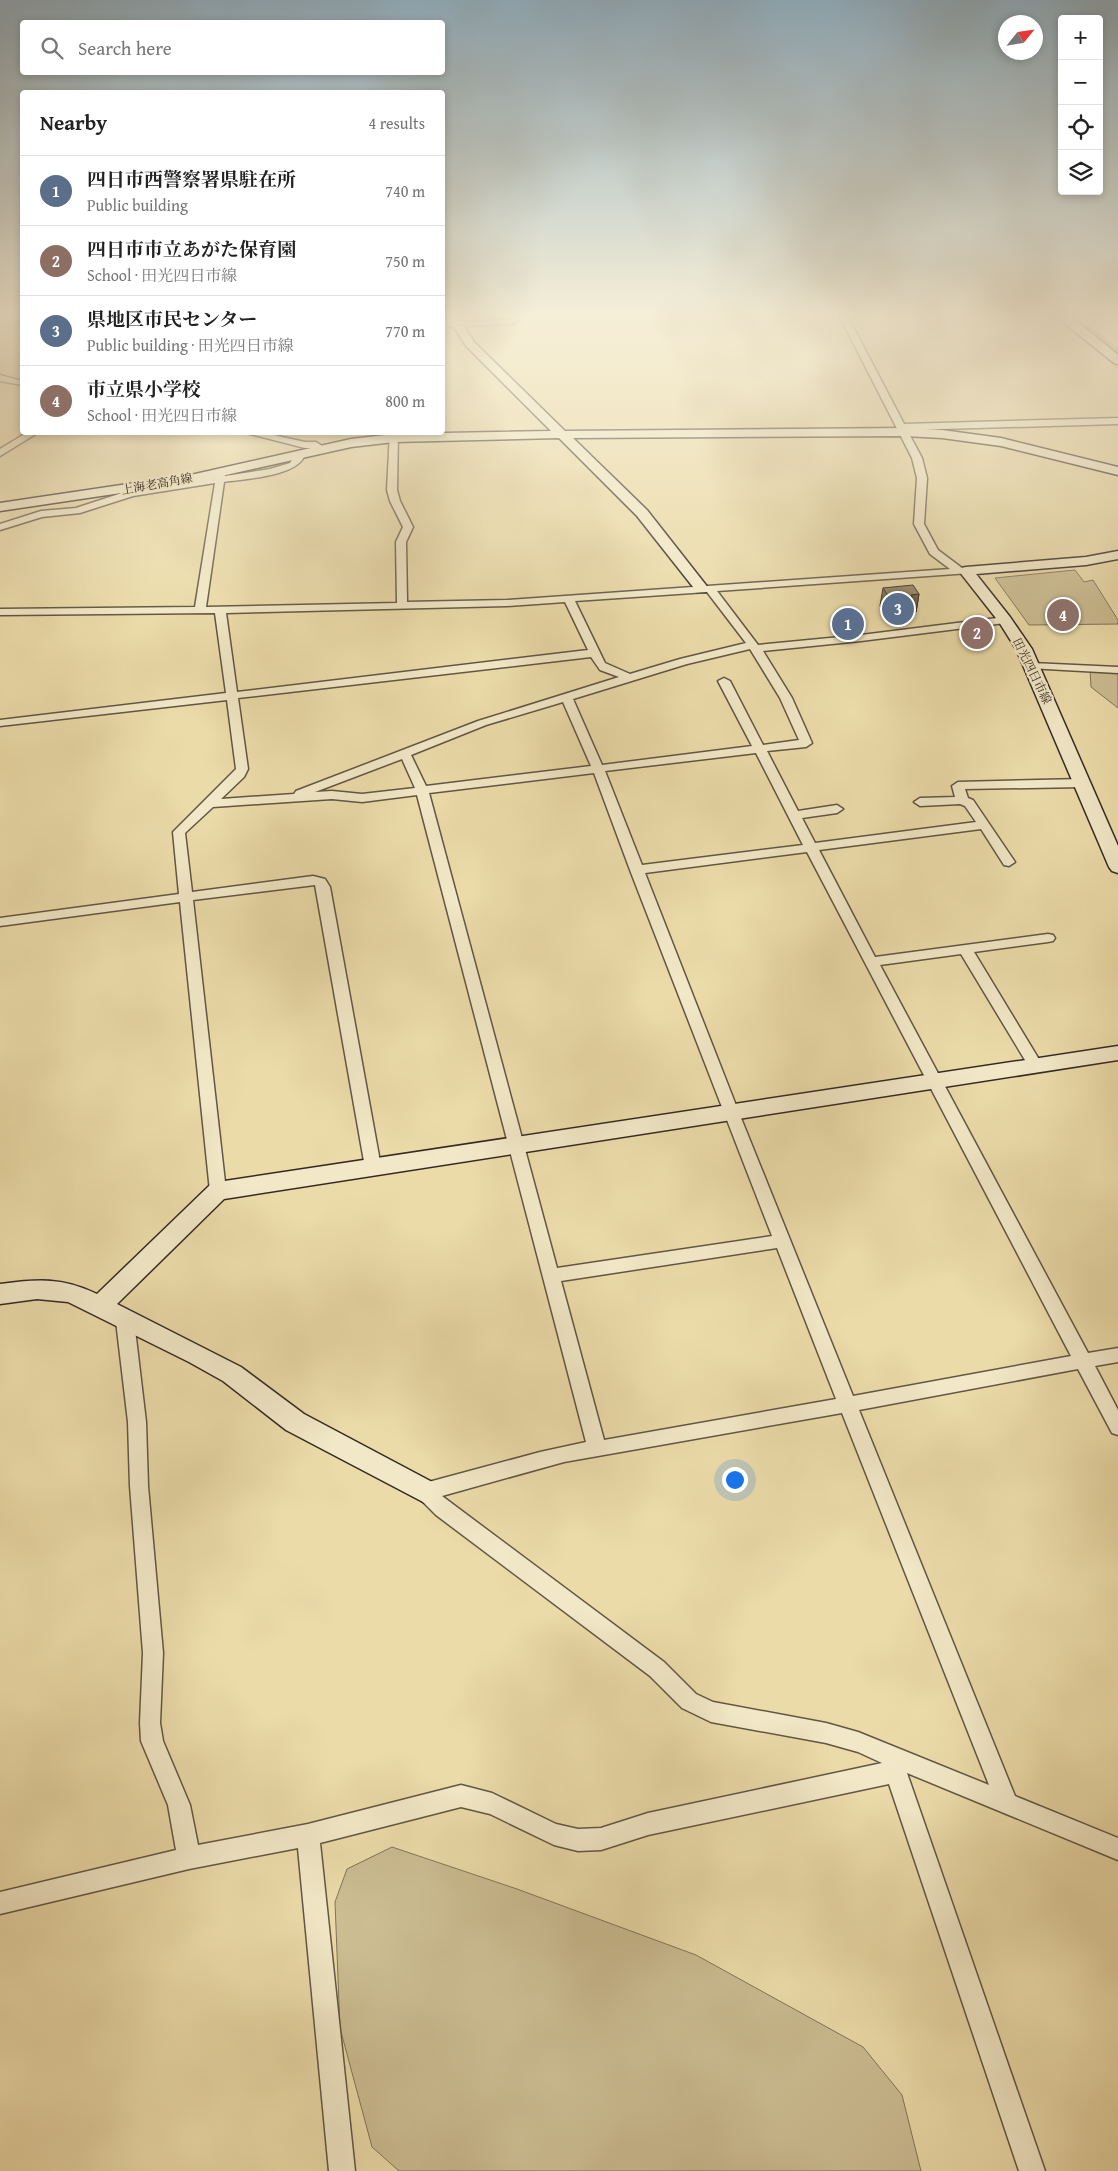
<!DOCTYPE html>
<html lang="en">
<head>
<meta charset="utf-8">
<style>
  :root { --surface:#fff; --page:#f2f2f2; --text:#222; --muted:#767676; --line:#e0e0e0; --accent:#2563eb }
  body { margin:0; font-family:"Gentium Book Plus","Noto Serif JP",serif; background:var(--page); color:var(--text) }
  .controls { position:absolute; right:15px; top:15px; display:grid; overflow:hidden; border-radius:5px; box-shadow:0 2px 8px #0003 }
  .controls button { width:45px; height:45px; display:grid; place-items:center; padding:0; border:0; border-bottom:1px solid var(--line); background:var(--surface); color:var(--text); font:25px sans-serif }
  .compass { position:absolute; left:998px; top:15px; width:45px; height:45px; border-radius:50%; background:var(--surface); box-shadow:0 2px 8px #0003; rotate:60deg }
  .you { position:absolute; left:734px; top:1479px; width:18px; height:18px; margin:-12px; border:4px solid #fff; border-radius:50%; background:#1a73e8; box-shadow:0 0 0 8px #1a73e833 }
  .badge { display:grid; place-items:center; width:32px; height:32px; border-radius:50%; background:var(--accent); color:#fff; font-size:16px; font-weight:700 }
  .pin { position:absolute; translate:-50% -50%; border:2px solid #fff; box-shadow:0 1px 5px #0006 }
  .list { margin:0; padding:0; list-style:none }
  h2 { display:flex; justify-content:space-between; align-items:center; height:65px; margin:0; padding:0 20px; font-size:21px }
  h2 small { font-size:16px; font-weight:400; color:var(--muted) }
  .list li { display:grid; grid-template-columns:32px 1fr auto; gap:15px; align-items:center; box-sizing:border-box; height:70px; padding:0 20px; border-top:1px solid var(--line) }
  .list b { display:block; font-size:19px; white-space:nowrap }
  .list p { margin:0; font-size:16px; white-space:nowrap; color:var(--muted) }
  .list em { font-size:16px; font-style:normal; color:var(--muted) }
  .icon { flex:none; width:28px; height:28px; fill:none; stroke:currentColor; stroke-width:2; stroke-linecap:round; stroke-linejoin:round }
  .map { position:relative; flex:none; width:1118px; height:2171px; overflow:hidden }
  .search { position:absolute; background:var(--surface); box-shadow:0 2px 8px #0003; left:20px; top:20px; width:425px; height:55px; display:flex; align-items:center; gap:12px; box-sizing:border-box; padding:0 18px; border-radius:5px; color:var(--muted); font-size:19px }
  .panel { position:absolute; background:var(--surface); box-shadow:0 2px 8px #0003; left:20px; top:90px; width:425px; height:345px; border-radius:5px }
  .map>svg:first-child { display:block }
</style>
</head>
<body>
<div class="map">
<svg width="1118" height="2171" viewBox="0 0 1118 2171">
  <rect width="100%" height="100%" fill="#ebdba9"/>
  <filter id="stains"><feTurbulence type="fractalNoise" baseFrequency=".004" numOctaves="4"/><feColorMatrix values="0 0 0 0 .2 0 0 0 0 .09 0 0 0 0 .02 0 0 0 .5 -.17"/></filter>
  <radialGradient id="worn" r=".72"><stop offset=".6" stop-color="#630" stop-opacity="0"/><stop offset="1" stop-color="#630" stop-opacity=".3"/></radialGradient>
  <!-- green -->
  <g fill="#ccbd92" stroke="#80745a">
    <path d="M1075,570L1084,582L1093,580L1118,620V624L1029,625L995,578Z"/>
    <path d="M1090,669L1118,672V708L1091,687Z"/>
    <path d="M392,1847L517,1889L696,1955L863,2047L902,2095L921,2171H399L372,2147L340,2028L335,1902L347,1869Z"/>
  </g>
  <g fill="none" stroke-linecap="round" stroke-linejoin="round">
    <!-- river -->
    <path fill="#ad9f7b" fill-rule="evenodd" d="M1063,315H1076L1118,348V358L1114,357Z"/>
    <!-- street casing -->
    <g stroke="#625644" stroke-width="3">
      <g id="street">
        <path d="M0,315H9L0,319Z"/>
        <path d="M512,315H520L521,319L512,324L442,327V323L510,320L513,318Z"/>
        <path d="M839,315H847L904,424L1118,418V424L907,430L922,458L927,478L924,524L938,550L962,568L970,569V573L717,591L758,645L861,635L1005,617L1010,620L1005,623L861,641L763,651L792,698L812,743L806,747L767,751L798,811L837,805L843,809L837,813L802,818L815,843L976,822L965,806L960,804L920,806L914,802L920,798L955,797L952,786L958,782L1083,779L1089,783L1083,787L965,789L968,798L973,800L1015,862L1009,866L1004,865L981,829L819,850L875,957L1048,934L1053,935L1055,938L1053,941L1048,942L974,952L1043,1066L1041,1070H1031L961,954L880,965L1088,1353L1118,1348V1362L1095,1366L1118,1410V1435L1112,1433L1078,1369L859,1410L1015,1796L1118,1838V1860L907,1773L1045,2171H1019L889,1784L648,1835L601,1850L578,1851L554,1845L490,1814L461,1807L320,1843L355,2171H329L298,1848L189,1869L0,1914V1892L176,1850L168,1805L141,1741L140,1723L143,1653L130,1486L128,1422L116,1321L119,1316L125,1314L131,1316L134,1321L146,1422L148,1486L163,1653L160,1723L163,1741L190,1805L198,1845L308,1824L461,1785L492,1793L556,1824L578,1829L601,1828L648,1813L882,1763L858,1752L826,1743L711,1722L682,1708L650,1676L436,1515L418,1497L416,1491L418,1485L425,1483L540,1452L586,1442L417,795L362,802L332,799L213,807L185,833L192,892L313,876L325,879L330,887L381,1167L379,1171L373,1173L367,1171L365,1167L315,885L193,900L226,1191L224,1195L218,1197L212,1195L210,1191L180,902L0,926V918L179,894L173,832L236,769L227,700L0,726V720L226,693L215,613L0,615V609L195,607L215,483L133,496L80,513L42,517L0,530V524L41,511L76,508L131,490L216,477L218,471H224L225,476L270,469L290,463L297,452L300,451L305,454C300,476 244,479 224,482L206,607L397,603L396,542L403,527L390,501L387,490L390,432H398L397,490L400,501L413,527L406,542L407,602L507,600L950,569L930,554L914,524L917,478L912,458ZM707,592L746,643L680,659L630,674L605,663L575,601ZM565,602L588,650L237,692L226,613L507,606ZM750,649L780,698L799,740L763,745L730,681L724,678L718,681L752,746L602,765L573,699L687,664ZM591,657L600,670L619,677L478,721L296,791L294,794L221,799L244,777L248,769L238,698ZM563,702L591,766L426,786L411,755L486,725ZM756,753L803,845L642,865L605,771ZM402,759L415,788L362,794L332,791L315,792ZM594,773L630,870L772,1236L557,1268L429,793ZM807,852L1071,1356L853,1396L739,1113L645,873ZM777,1248L836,1399L604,1440L561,1281ZM842,1413L989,1785L858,1732L826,1723L713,1702L696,1694L664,1662L442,1496L564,1462Z"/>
        <path d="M0,375L22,381V385L0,381Z"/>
        <path d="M28,432H39L0,456V449Z"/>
        <path d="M242,432H260L305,442H316L327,449L322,452L314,448H305Z"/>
        <path d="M1032,663L1118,667V673L1028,668L1026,666Z"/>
      </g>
    </g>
    <!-- secondary casing -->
    <g stroke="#352a23" stroke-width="3">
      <g id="secondary">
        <path d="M442,315H450L461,322L474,342L565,431L905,428L942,430L1001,438L1118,467V475L1001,446L942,438L905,436L573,438L647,510L709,589L707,592H697L637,516L559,438L394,442L351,447L195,482L0,511V503L195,474L351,439L394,434L551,431L466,346L453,326L442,320Z"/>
        <path d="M1054,315H1066L1089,331L1118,355V365L1114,363Z"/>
        <path d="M1118,551V559L1086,565L976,574L1010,617L1032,649L1118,846V873L1112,871L1109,867L1016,649L999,622L959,571L961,568L966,567L1086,557Z"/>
        <path d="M1118,1046V1060L224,1199L117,1304L241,1367L304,1414L434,1483L438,1491L434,1499L425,1503L286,1430L223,1381L189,1362L68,1302L37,1299L0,1304V1284C37,1279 62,1277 97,1294L210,1185L218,1182Z"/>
      </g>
    </g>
    <!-- street -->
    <use href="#street" fill="#f2e8c7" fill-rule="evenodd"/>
    <!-- secondary -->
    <use href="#secondary" fill="#f2e8c7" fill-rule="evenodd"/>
  </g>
  <!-- wall -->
  <path fill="#7f735a" stroke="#352a23" d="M883,588L919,594L916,612L909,613V614L887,615L880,606Z"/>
  <!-- shaded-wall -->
  <path fill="#685e4a" stroke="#352a23" d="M919,594L916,612L909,613L912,596L911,595Z"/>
  <!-- building -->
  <path fill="#948669" stroke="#352a23" d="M913,585L919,594L911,595L912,596L889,597L883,588Z"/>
  <!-- sky -->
  <linearGradient id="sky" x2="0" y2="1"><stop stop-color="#90acbc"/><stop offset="0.51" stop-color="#f6efd8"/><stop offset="1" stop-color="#f6efd8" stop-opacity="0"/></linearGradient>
  <rect width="1118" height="619" fill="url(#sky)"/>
  <g text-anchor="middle" stroke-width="4.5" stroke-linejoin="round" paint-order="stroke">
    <!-- far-street labels -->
    <g font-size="12" fill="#352a23" stroke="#f2e8c7">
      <text transform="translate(157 484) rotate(-10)" y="4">上海老高角線</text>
      <text transform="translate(1032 671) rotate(64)" y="4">田光四日市線</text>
    </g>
  </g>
  <rect width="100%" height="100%" filter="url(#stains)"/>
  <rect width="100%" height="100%" fill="url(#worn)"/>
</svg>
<div class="controls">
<button>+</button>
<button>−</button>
<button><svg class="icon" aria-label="locate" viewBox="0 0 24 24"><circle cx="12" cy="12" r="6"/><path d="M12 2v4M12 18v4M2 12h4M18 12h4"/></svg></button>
<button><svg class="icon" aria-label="layers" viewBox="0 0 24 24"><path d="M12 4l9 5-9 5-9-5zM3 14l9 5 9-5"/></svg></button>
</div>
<svg class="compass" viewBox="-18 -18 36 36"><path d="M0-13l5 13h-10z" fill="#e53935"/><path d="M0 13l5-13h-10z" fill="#767676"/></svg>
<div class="you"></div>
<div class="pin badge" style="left:848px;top:624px;background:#5c6f8a">1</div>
<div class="pin badge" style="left:977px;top:633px;background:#8d6e63">2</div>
<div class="pin badge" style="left:898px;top:609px;background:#5c6f8a">3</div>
<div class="pin badge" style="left:1063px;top:615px;background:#8d6e63">4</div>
<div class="search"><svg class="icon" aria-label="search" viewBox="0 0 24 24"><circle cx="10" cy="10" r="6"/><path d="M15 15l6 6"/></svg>Search here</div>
<section class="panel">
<h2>Nearby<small>4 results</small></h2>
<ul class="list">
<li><span class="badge" style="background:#5c6f8a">1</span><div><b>四日市西警察署県駐在所</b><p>Public building</p></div><em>740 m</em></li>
<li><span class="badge" style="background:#8d6e63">2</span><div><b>四日市市立あがた保育園</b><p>School · 田光四日市線</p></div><em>750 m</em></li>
<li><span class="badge" style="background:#5c6f8a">3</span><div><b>県地区市民センター</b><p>Public building · 田光四日市線</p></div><em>770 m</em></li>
<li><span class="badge" style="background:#8d6e63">4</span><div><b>市立県小学校</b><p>School · 田光四日市線</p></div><em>800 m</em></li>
</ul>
</section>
</div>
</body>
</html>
